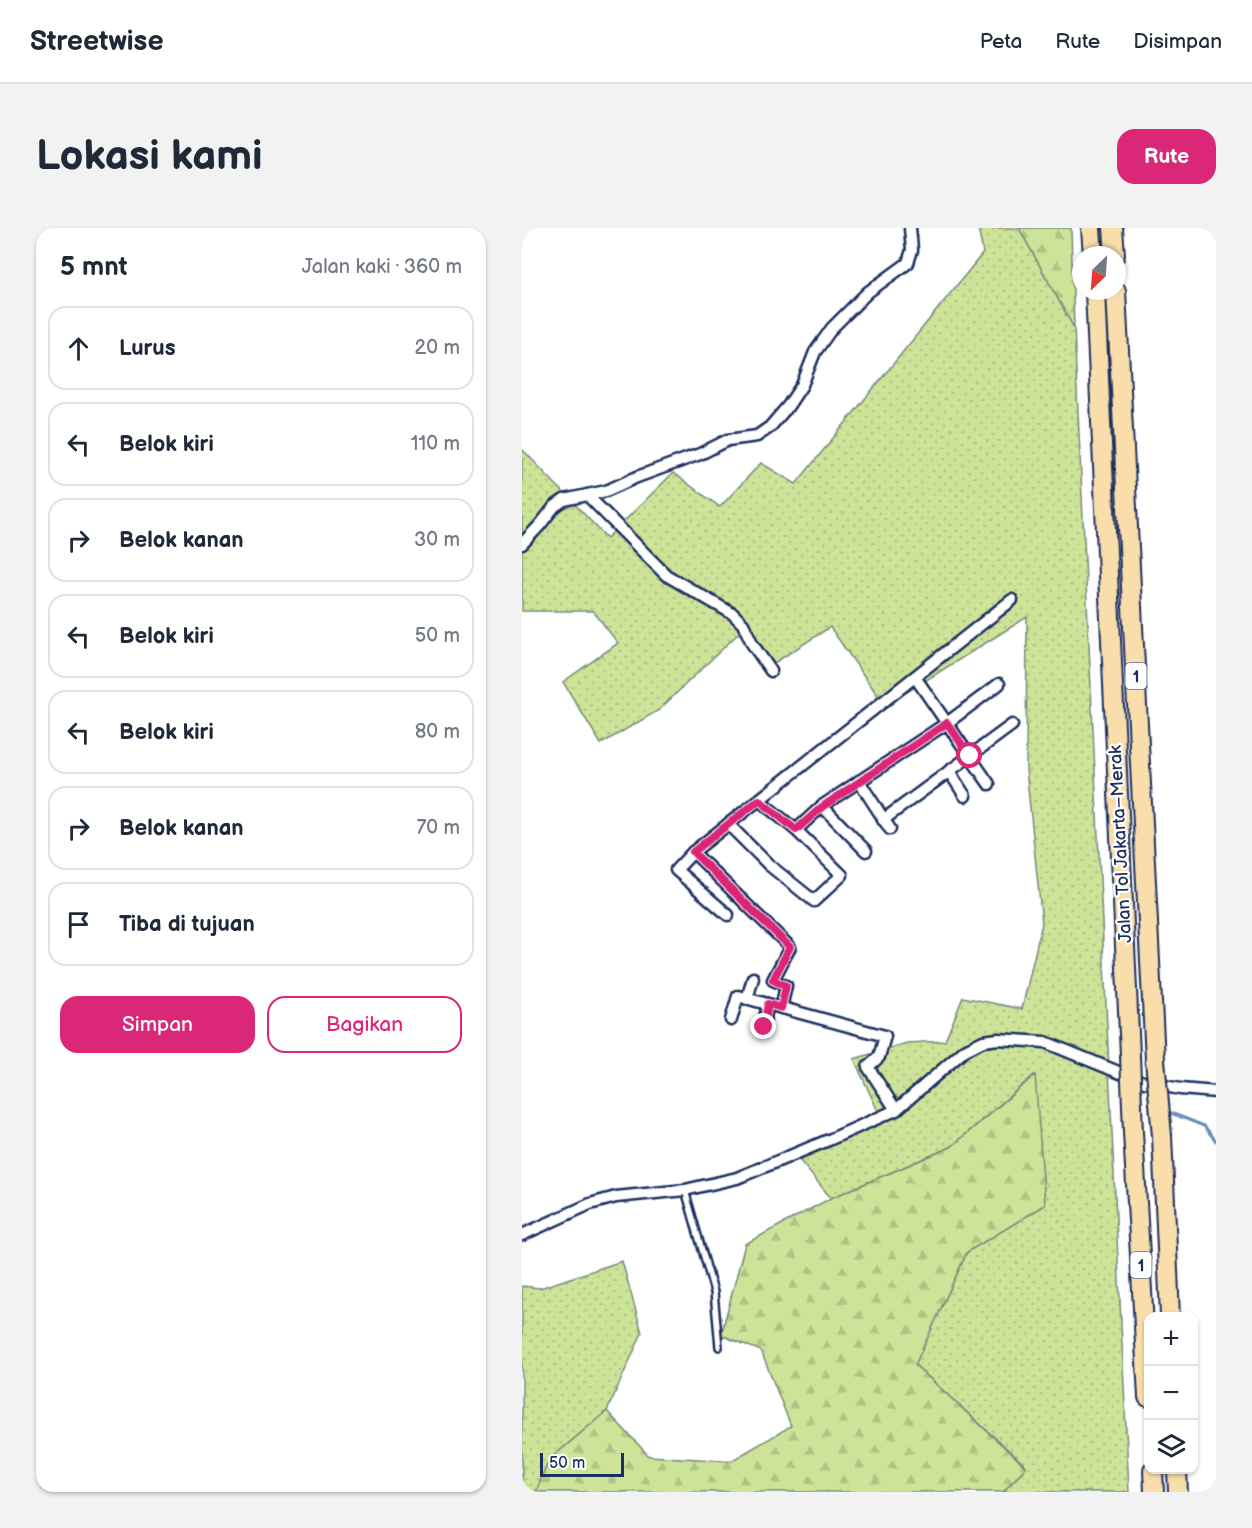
<!DOCTYPE html>
<html lang="id">
<head>
<meta charset="utf-8">
<style>
  :root { --surface:#fff; --page:#f2f2f3; --text:#1f2937; --muted:#747a83; --line:#e0e1e3; --accent:#db2777 }
  body { margin:0; font-family:"Balsamiq Sans",sans-serif; background:var(--page); color:var(--text) }
  .controls { position:absolute; right:18px; bottom:18px; display:grid; overflow:hidden; border-radius:12px; box-shadow:0 2px 4px #0004 }
  .controls button { width:54px; height:54px; display:grid; place-items:center; padding:0; border:0; border-bottom:2px solid var(--line); background:var(--surface); color:var(--text); font:30px sans-serif }
  .compass { position:absolute; left:550px; top:18px; width:54px; height:54px; border-radius:50%; background:var(--surface); box-shadow:0 2px 4px #0004; rotate:205deg }
  .scale { position:absolute; left:18px; bottom:15px; width:84px; box-sizing:border-box; padding-left:6px; border:3px solid #1b2f5e; border-top:0; font-size:16px; line-height:21px; white-space:nowrap; color:#1b2f5e; -webkit-text-stroke:4px #fff; paint-order:stroke }
  .stop { position:absolute; width:18px; height:18px; margin:-14px; border:4px solid #db2777; border-radius:50%; background:#fff }
  .stop.end { background:#db2777; border-color:#fff; box-shadow:0 2px 6px #0008 }
  .list { margin:0; padding:0; list-style:none }
  h2 { display:flex; justify-content:space-between; align-items:center; height:78px; margin:0; padding:0 24px; font-size:26px }
  h2 small { font-size:20px; font-weight:400; color:var(--muted) }
  .list li { display:grid; grid-template-columns:39px 1fr auto; gap:18px; align-items:center; box-sizing:border-box; height:84px; margin:0 12px 12px; padding:0 12px; border:2px solid var(--line); border-radius:18px }
  .list b { display:block; font-size:22px; white-space:nowrap }
  .list em { font-size:20px; font-style:normal; color:var(--muted) }
  .actions { display:flex; gap:12px; padding:18px 24px }
  .actions a { flex:1; padding:14px 0; border:2px solid var(--accent); border-radius:18px; text-align:center; font-size:21px; color:var(--accent) }
  .actions .main { background:var(--accent); color:#fff }
  .icon { flex:none; width:33px; height:33px; fill:none; stroke:currentColor; stroke-width:2; stroke-linecap:round; stroke-linejoin:round }
  .map { position:relative; flex:none; width:694px; height:1264px; overflow:hidden; border-radius:18px }
  header { display:flex; align-items:center; gap:36px; box-sizing:border-box; height:84px; padding:0 30px; background:var(--surface); border-bottom:2px solid var(--line) }
  header strong { font-size:28px }
  nav { display:flex; gap:33px; margin-inline-start:auto; font-size:21px }
  .intro { display:flex; align-items:center; justify-content:space-between; box-sizing:border-box; height:144px; padding:0 36px }
  h1 { margin:0; font-size:42px }
  .button { padding:15px 27px; border-radius:18px; background:var(--accent); color:#fff; font-size:21px; font-weight:700 }
  main { display:flex; gap:36px; padding:0 36px }
  aside { flex:1; background:var(--surface); border-radius:18px; box-shadow:0 2px 4px #0004 }
  .map>svg:first-child { display:block }
</style>
</head>
<body>
<header>
<strong>Streetwise</strong>
<nav><a>Peta</a><a>Rute</a><a>Disimpan</a></nav>
</header>
<div class="intro"><h1>Lokasi kami</h1><a class="button">Rute</a></div>
<main>
<aside>
<h2>5 mnt<small>Jalan kaki · 360 m</small></h2>
<ul class="list">
<li><svg class="icon" aria-label="ahead" viewBox="0 0 24 24"><path d="M12 20V5M6 11l6-6 6 6"/></svg><div><b>Lurus</b></div><em>20 m</em></li>
<li><svg class="icon" aria-label="left" viewBox="0 0 24 24"><path d="M17 20v-9H6M10 6l-5 5 5 5"/></svg><div><b>Belok kiri</b></div><em>110 m</em></li>
<li><svg class="icon" aria-label="right" viewBox="0 0 24 24"><path d="M7 20v-9h11M14 6l5 5-5 5"/></svg><div><b>Belok kanan</b></div><em>30 m</em></li>
<li><svg class="icon" aria-label="left" viewBox="0 0 24 24"><path d="M17 20v-9H6M10 6l-5 5 5 5"/></svg><div><b>Belok kiri</b></div><em>50 m</em></li>
<li><svg class="icon" aria-label="left" viewBox="0 0 24 24"><path d="M17 20v-9H6M10 6l-5 5 5 5"/></svg><div><b>Belok kiri</b></div><em>80 m</em></li>
<li><svg class="icon" aria-label="right" viewBox="0 0 24 24"><path d="M7 20v-9h11M14 6l5 5-5 5"/></svg><div><b>Belok kanan</b></div><em>70 m</em></li>
<li><svg class="icon" aria-label="arrive" viewBox="0 0 24 24"><path d="M6 21V4h12l-3 4 3 4H6"/></svg><div><b>Tiba di tujuan</b></div></li>
</ul>
<div class="actions"><a class="main">Simpan</a><a>Bagikan</a></div>
</aside>
<div class="map">
<svg width="694" height="1264" viewBox="0 0 694 1264">
  <defs>
    <pattern id="grass-dots" width="8" height="8" patternUnits="userSpaceOnUse" patternTransform="scale(1.5)"><rect width="8" height="8" fill="#cde398"/><path d="M2 2h.1M6 6h.1" fill="none" stroke="#afc385" stroke-width="1.8" stroke-linecap="round"/></pattern>
    <pattern id="forest-firs" width="22" height="20" patternUnits="userSpaceOnUse" patternTransform="scale(1.5)"><rect width="22" height="20" fill="#cde398"/><path d="M5 1l3.5 6h-7zM16 11l3.5 6h-7z" fill="#afc385"/></pattern>
  </defs>
  <rect width="100%" height="100%" fill="#fff"/>
  <filter id="ink" filterUnits="userSpaceOnUse"><feTurbulence type="fractalNoise" baseFrequency=".0167" numOctaves="2"/><feDisplacementMap in="SourceGraphic" scale="12" xChannelSelector="R" yChannelSelector="G"/><feConvolveMatrix kernelMatrix="1 2 1 2 8 2 1 2 1" color-interpolation-filters="sRGB"/></filter>
  <g filter="url(#ink)">
    <!-- grass -->
    <g fill="url(#grass-dots)" stroke="#74897b" stroke-width="1.5">
      <path d="M456,0H497L552,100L607,1264H481L504,1238L393,1137L445,1024L523,977L512,847L429,919L309,970L274,928L361,894L332,831L385,815L423,813L441,769L500,781L520,695L504,541L505,389L363,478L308,399L252,435L221,401L137,482L79,516L41,454L96,415L71,383H0V221L85,310L151,245L198,279L239,235L274,256L461,25Z"/>
      <path d="M100,1033L120,1105L85,1183L27,1232L14,1264H0V1058L18,1060Z"/>
    </g>
    <!-- forest -->
    <g fill="url(#forest-firs)" stroke="#74897b" stroke-width="1.5">
      <path d="M497,0H549L552,100Z"/>
      <path d="M513,847L523,977L445,1024L393,1137L504,1239L481,1264H14L27,1232L85,1183L127,1228L209,1233L269,1198L239,1123L199,1107L223,1016L309,970L429,919Z"/>
    </g>
    <g fill="none" stroke-linecap="round" stroke-linejoin="round">
      <!-- stream -->
      <path stroke="#688bb9" stroke-width="3" d="M644,883L682,898L694,913"/>
      <!-- lane casing -->
      <g stroke="#1b2f5e" stroke-width="10">
        <path id="lane" d="M163,962L192,1064L197,1119"/>
      </g>
      <!-- street casing -->
      <g stroke="#1b2f5e" stroke-width="15">
        <g id="street">
          <path d="M65,267L144,347L211,386L221,396L231,417L249,443"/>
          <path d="M0,316L18,297L32,279L42,272L84,263L115,249L178,226L206,212L235,208L248,199L266,178L280,157L293,124L310,100L346,64L386,35L390,22L388,0"/>
          <path d="M393,449L467,556"/>
          <path d="M427,543L443,568"/>
          <path d="M337,553L368,601"/>
          <path d="M300,578L344,623"/>
          <path d="M361,592L490,497"/>
          <path d="M206,596L247,637L292,673L320,647L274,602L237,572"/>
          <path d="M274,602L300,578L425,495L477,456"/>
          <path d="M171,624L490,372"/>
          <path d="M206,687L154,642L171,624L268,719L251,752L264,758L259,780"/>
          <path d="M225,771L231,750"/>
          <path d="M209,792L216,768L363,808L357,829L346,839L374,882"/>
          <path d="M241,799L246,776"/>
          <path d="M0,1007L68,976L94,969L163,962L215,950L309,911L374,882L443,822L461,813L476,811L523,814L618,853L658,861L694,864"/>
        </g>
      </g>
      <!-- highway casing -->
      <g stroke="#1b2f5e" stroke-width="22">
        <g id="highway">
          <path d="M569,0L571,27"/>
          <path d="M591,0L593,27"/>
          <path d="M573,63L608,827"/>
          <path d="M594,63L633,832"/>
          <path d="M611,904L626,1169"/>
          <path d="M640,908L648,1088"/>
          <path d="M631,1242L632,1264"/>
          <path d="M655,1242L656,1264"/>
        </g>
      </g>
      <!-- lane -->
      <use href="#lane" stroke="#fff" stroke-width="5"/>
      <!-- street -->
      <use href="#street" stroke="#fff" stroke-width="10"/>
      <!-- highway -->
      <use href="#highway" stroke="#f9deab" stroke-width="18"/>
      <!-- highway-bridge casing -->
      <g stroke="#1b2f5e" stroke-width="22" stroke-linecap="butt">
        <g id="highway-bridge">
          <path d="M608,827L611,904"/>
          <path d="M633,832L640,908"/>
        </g>
      </g>
      <!-- highway-bridge -->
      <use href="#highway-bridge" stroke="#f9deab" stroke-width="18"/>
    </g>
  </g>
  <g fill="none" stroke-linecap="round" stroke-linejoin="round" filter="url(#ink)">
    <!-- route -->
    <path stroke="#db2777" stroke-width="8" d="M242,799L246,776L259,780L264,758L251,752L268,719L171,624L237,572L274,602L300,579L425,495L448,528"/>
  </g>
  <g text-anchor="middle" stroke-width="4.5" stroke-linejoin="round" paint-order="stroke">
    <!-- shield labels -->
    <g fill="#fff" stroke="#5f6d8e" stroke-width="1.5">
      <rect x="603.5" y="435" width="21" height="26" rx="4.5"/>
      <rect x="608.5" y="1024" width="21" height="26" rx="4.5"/>
    </g>
    <g font-size="16" font-weight="bold" fill="#1b2f5e">
      <text x="614" y="454">1</text>
      <text x="619" y="1043">1</text>
    </g>
    <!-- street labels -->
    <g font-size="18" fill="#1b2f5e" stroke="#fff">
      <text transform="translate(598 616) rotate(-93)" y="6">Jalan Tol Jakarta–Merak</text>
    </g>
  </g>
</svg>
<div class="controls">
<button>+</button>
<button>−</button>
<button><svg class="icon" aria-label="layers" viewBox="0 0 24 24"><path d="M12 4l9 5-9 5-9-5zM3 14l9 5 9-5"/></svg></button>
</div>
<svg class="compass" viewBox="-18 -18 36 36"><path d="M0-13l5 13h-10z" fill="#e53935"/><path d="M0 13l5-13h-10z" fill="#747a83"/></svg>
<div class="scale">50 m</div>
<div class="stop" style="left:448px;top:528px"></div>
<div class="stop end" style="left:242px;top:799px"></div>
</div>
</main>
</body>
</html>
